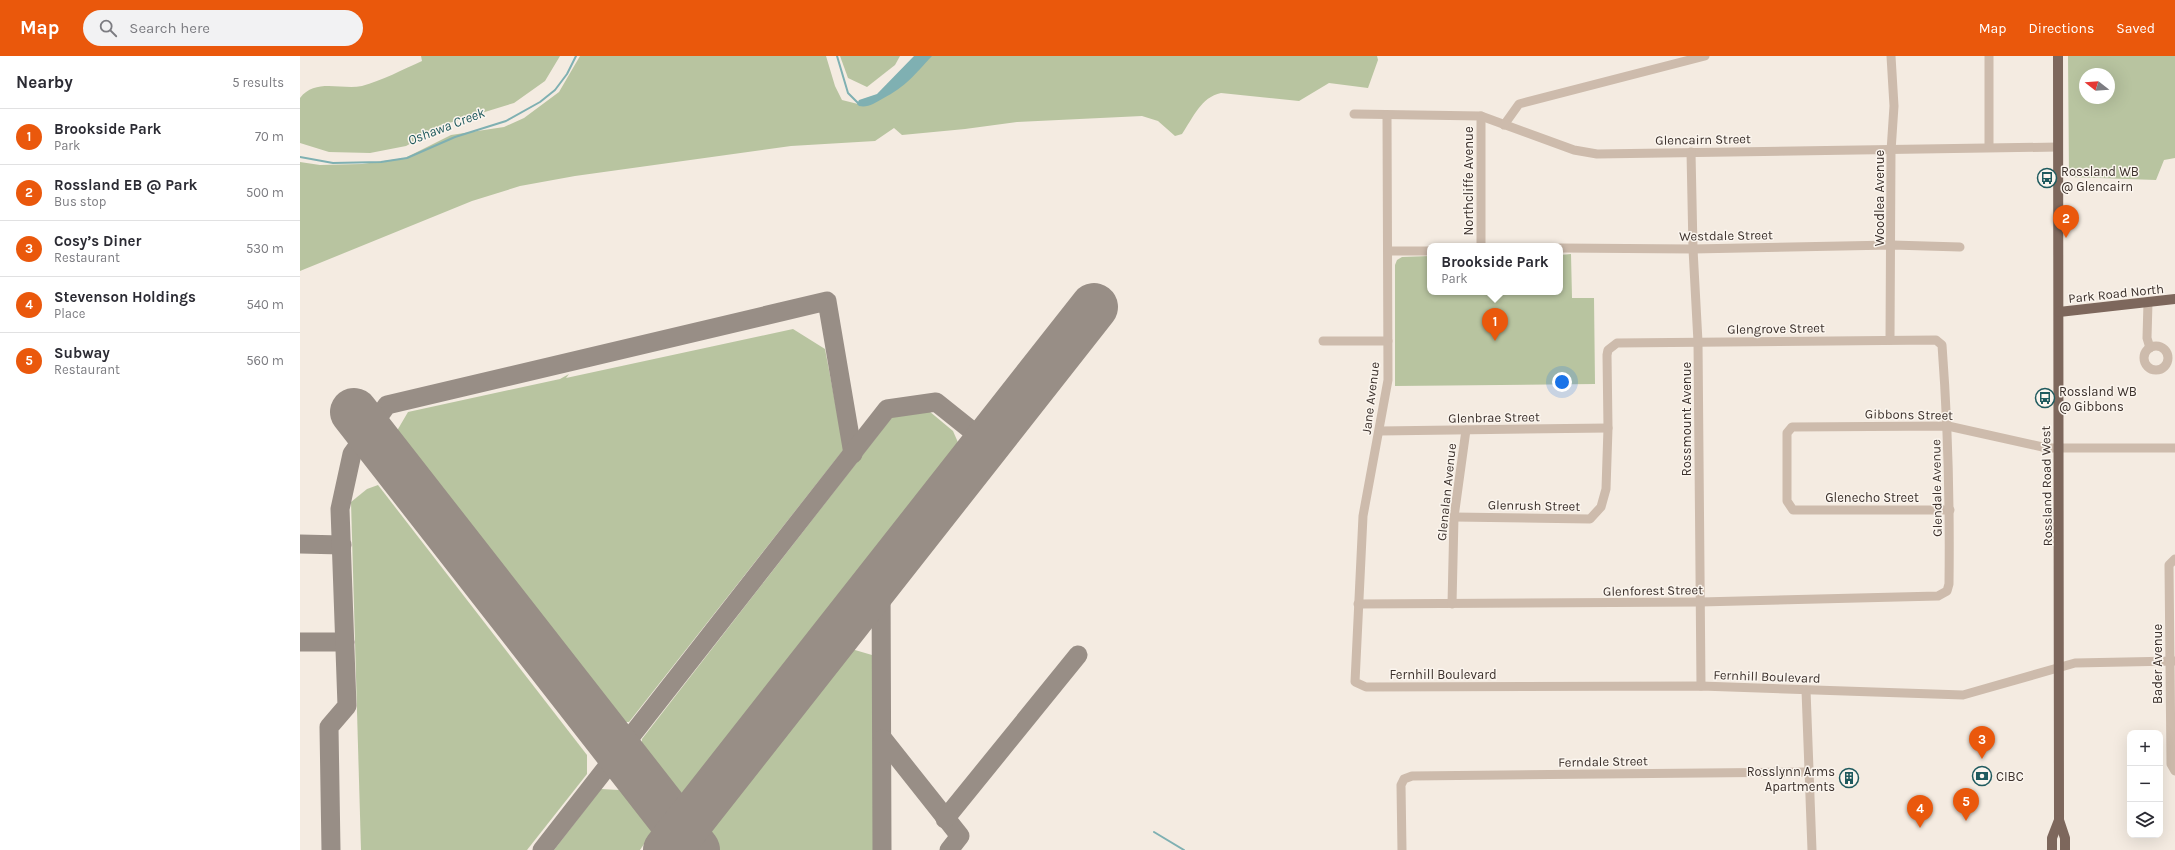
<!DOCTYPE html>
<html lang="en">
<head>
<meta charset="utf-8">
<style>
  :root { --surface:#fff; --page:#f2f2f3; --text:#2b2b33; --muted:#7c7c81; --line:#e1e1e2; --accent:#ea580c }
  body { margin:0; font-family:Karla,sans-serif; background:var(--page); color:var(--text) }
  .controls { position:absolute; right:12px; bottom:12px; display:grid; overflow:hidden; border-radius:8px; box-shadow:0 4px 16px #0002 }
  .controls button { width:36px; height:36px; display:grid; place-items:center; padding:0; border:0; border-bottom:1px solid var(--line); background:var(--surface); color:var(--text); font:20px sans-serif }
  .compass { position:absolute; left:1779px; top:12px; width:36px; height:36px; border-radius:50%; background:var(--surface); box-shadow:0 4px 16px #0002; rotate:287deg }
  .you { position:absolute; left:1262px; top:326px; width:14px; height:14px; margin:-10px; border:3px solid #fff; border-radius:50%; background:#1a73e8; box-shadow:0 0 0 6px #1a73e833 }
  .badge { display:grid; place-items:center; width:26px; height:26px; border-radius:50%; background:var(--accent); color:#fff; font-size:13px; font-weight:700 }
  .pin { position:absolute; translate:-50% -33px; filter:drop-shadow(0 1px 2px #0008) }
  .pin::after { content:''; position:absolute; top:21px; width:14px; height:12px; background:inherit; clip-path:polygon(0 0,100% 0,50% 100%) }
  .popup { position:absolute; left:1127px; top:187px; width:136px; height:52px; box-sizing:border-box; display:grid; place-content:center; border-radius:8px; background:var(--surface); filter:drop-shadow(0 1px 3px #0005); font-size:13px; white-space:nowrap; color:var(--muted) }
  .popup b { font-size:15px; color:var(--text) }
  .popup::after { content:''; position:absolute; left:50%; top:100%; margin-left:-8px; border:8px solid transparent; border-top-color:var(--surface) }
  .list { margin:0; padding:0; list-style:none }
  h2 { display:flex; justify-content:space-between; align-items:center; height:52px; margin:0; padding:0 16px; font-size:17px }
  h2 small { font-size:13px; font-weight:400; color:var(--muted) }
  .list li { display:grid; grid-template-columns:26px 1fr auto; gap:12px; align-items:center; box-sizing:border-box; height:56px; padding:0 16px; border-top:1px solid var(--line) }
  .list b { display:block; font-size:15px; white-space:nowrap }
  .list p { margin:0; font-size:13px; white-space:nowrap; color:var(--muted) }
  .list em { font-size:13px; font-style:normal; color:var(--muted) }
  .icon { flex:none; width:22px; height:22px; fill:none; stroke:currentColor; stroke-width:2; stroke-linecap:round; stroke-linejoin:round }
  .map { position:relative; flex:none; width:1875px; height:794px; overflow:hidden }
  header { display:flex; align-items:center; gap:24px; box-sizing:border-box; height:56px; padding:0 20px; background:var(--accent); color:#fff }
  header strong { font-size:19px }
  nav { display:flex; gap:22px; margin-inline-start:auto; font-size:14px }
  .search { width:280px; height:36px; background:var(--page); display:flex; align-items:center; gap:10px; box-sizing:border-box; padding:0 14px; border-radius:22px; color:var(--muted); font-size:15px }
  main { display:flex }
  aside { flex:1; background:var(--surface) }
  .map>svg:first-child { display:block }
</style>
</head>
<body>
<header>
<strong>Map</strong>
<div class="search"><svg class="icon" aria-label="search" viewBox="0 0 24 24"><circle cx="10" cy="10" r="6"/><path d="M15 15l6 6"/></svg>Search here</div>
<nav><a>Map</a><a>Directions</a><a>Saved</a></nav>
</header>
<main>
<aside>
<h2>Nearby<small>5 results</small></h2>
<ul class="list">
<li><span class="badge">1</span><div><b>Brookside Park</b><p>Park</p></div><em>70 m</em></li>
<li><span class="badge">2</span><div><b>Rossland EB @ Park</b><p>Bus stop</p></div><em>500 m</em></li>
<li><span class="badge">3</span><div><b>Cosy’s Diner</b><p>Restaurant</p></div><em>530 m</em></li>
<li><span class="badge">4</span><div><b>Stevenson Holdings</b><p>Place</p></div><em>540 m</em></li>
<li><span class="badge">5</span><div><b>Subway</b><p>Restaurant</p></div><em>560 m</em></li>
</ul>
</aside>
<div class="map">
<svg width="1875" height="794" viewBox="0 0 1875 794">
  <rect width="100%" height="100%" fill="#f4ebe1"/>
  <!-- green -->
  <g fill="#b8c4a0" fill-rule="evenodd">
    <path d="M121,0H260L245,25L214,47L149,67L106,90L70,97L29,96L0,87V42C15,22 41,34 62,30C81,25 104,13 122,5Z"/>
    <path d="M280,0H526L535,30L542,44L562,49L589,35L623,0H1077L1078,4L1068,32L1029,27L999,45L921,37C901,41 893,62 882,78L875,80L858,65L842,60L717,66L665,73L602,79L594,72L575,85L491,90L275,120L220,130L172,145L0,215V106L20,109L62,108L105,102L151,79L204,71L224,62L259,36Z"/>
    <path d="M540,0H600L595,9L567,31L548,22Z"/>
    <path d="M1768,0H1875V102L1864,104L1856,124L1769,121ZM1785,18H1809V42H1785Z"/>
    <path d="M1271,198L1272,242H1294L1295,328L1095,330V209L1097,204L1102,201L1130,200V236H1260V199Z"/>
    <path d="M493,273L525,293L544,393L329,666H311L91,385L108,356L260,323L269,318L266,322Z"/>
    <path d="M629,355L653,375L660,391L385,743H371L341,706L342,683L592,361Z"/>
    <path d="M78,429L287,699V718L227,794H61L51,446L67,433Z"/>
    <path d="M548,592L572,599L583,686L580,794H414L406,776L423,748Z"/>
    <path d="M301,733L319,734L328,741L352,776L340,794H254Z"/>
  </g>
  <!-- water -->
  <path fill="#7fb0b2" d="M614,0H632C614,19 607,30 582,43C575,47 568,52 559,50L557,48L559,44L577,38Z"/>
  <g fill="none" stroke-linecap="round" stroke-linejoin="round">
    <!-- stream -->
    <g stroke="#7fb0b2" stroke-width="2">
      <path d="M537,0L548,37L558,47"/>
      <path d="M0,101L33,107L81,106L107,102L155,81L206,65L240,46L255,34L267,18L276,0"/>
      <path d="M854,776L884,794"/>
    </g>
    <!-- taxiway -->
    <g stroke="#988e86" stroke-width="19">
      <path d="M0,488L42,489"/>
      <path d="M581,522L582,794"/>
      <path d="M0,586H45"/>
      <path d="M583,683L660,780L649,794"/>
      <path d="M645,763L778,599"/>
      <path d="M31,794L29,671L47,650L40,453L52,398L87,349L527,245L553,398"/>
      <path d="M242,794L587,353L636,346L671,374L683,393"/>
    </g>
    <!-- runway -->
    <g stroke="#988e86" stroke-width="48">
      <path d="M54,356L396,794"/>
      <path d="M367,794L794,251"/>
    </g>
    <!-- minor -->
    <g stroke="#cdbbac" stroke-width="9">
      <path d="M1054,58L1181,60L1274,94L1297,98L1758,91"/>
      <path d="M1087,59L1088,324L1063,460L1055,626L1066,631L1401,630L1663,639L1775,607L1875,605"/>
      <path d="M1181,60V190"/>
      <path d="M1204,69L1219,48L1405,0"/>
      <path d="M1689,91V0"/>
      <path d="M1391,96L1393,193L1398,286L1401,630"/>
      <path d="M1260,192L1393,193L1592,189L1660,191"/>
      <path d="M1088,195H1130"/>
      <path d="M1848,246L1847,282L1850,292"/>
      <path d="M1590,284L1591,95L1594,50L1591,0"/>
      <path d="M1023,285H1088"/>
      <circle cx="1856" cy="302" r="12"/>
      <path d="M1080,375L1308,372"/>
      <path d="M1650,454H1493L1487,445V377L1492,371L1648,370L1747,392H1875"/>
      <path d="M1058,548L1400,546L1638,540L1647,535L1649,528C1650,448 1648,369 1642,289L1636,284L1317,287L1308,294L1307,299L1308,372L1306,433L1301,451L1290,463L1154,461"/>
      <path d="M1152,548L1154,461L1166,374"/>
      <path d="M1506,634L1512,794"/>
      <path d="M1875,715L1871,708L1869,509L1875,503"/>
      <path d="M1102,794L1101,729L1104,723L1112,720L1509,716"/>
    </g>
    <!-- major -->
    <g stroke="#7d675c" stroke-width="10">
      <path d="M1758,0L1759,764L1765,782V794"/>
      <path d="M1759,256L1875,243"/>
      <path d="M1752,794V782L1759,764"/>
    </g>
  </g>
  <!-- icons -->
  <defs>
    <g id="bus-ring" transform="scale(1)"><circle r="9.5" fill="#fbf5ee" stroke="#1f5a5e" stroke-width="1.5"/><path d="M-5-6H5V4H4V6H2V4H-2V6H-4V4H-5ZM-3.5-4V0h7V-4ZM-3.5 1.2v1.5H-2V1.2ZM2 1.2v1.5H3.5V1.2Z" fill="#1f5a5e"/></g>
    <g id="bank-ring" transform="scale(1)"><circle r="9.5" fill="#fbf5ee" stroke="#1f5a5e" stroke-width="1.5"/><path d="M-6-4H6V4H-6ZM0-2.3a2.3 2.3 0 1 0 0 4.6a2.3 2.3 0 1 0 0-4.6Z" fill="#1f5a5e"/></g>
    <g id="building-ring" transform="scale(1)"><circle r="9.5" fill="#fbf5ee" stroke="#1f5a5e" stroke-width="1.5"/><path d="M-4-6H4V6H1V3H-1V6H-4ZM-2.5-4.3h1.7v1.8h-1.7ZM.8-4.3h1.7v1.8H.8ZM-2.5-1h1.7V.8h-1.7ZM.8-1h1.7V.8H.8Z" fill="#1f5a5e"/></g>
  </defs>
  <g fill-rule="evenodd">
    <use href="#bus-ring" x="1747" y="122"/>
    <use href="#bus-ring" x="1745" y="342"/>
    <use href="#bank-ring" x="1682" y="720"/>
    <use href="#building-ring" x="1549" y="722"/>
  </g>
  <g text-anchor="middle" stroke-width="3" stroke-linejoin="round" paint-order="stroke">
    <!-- street labels -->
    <g font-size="13" fill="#3b302b" stroke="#fbf5ee">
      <text transform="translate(1403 83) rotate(-1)" y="5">Glencairn Street</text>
      <text transform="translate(1168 125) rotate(-90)" y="5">Northcliffe Avenue</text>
      <text transform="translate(1579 142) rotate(-90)" y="5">Woodlea Avenue</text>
      <text transform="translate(1426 179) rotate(-1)" y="5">Westdale Street</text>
      <text transform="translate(1816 237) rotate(-6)" y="5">Park Road North</text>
      <text transform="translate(1476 272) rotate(-1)" y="5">Glengrove Street</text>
      <text transform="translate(1070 342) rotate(-83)" y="5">Jane Avenue</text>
      <text transform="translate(1609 358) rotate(1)" y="5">Gibbons Street</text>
      <text transform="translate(1194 361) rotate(-1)" y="5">Glenbrae Street</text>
      <text transform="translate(1386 363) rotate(-90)" y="5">Rossmount Avenue</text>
      <text transform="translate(1746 430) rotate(-91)" y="5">Rossland Road West</text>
      <text transform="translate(1636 432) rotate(-91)" y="5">Glendale Avenue</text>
      <text transform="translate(1146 436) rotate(-84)" y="5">Glenalan Avenue</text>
      <text x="1572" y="446">Glenecho Street</text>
      <text transform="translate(1234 449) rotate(1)" y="5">Glenrush Street</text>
      <text transform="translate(1353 534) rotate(-1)" y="5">Glenforest Street</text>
      <text transform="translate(1857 608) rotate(-90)" y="5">Bader Avenue</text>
      <text x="1143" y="623">Fernhill Boulevard</text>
      <text transform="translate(1467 620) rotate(2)" y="5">Fernhill Boulevard</text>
      <text transform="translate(1303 705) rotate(-1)" y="5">Ferndale Street</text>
    </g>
    <!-- poi labels -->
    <g font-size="13" fill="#3b302b" stroke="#fbf5ee" text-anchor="start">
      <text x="1761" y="120">Rossland WB<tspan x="1761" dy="15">@ Glencairn</tspan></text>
      <text x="1759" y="340">Rossland WB<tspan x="1759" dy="15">@ Gibbons</tspan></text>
      <text x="1535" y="720" text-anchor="end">Rosslynn Arms<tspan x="1535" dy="15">Apartments</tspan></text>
      <text x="1696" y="725">CIBC</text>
    </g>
    <!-- water labels -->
    <g font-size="14" font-style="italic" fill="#1f5a5e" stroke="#fbf5ee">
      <text transform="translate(146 70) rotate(-21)" y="5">Oshawa Creek</text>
    </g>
  </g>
</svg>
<div class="controls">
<button>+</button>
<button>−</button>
<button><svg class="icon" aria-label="layers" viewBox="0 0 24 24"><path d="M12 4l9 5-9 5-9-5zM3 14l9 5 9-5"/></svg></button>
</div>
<svg class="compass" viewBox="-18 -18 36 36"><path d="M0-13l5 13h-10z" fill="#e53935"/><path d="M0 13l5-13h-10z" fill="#7c7c81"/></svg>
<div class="you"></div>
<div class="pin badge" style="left:1195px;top:285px">1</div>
<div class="popup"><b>Brookside Park</b>Park</div>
<div class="pin badge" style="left:1766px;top:182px">2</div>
<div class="pin badge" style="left:1682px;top:703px">3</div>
<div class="pin badge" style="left:1620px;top:772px">4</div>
<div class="pin badge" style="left:1666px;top:765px">5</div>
</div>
</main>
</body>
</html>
